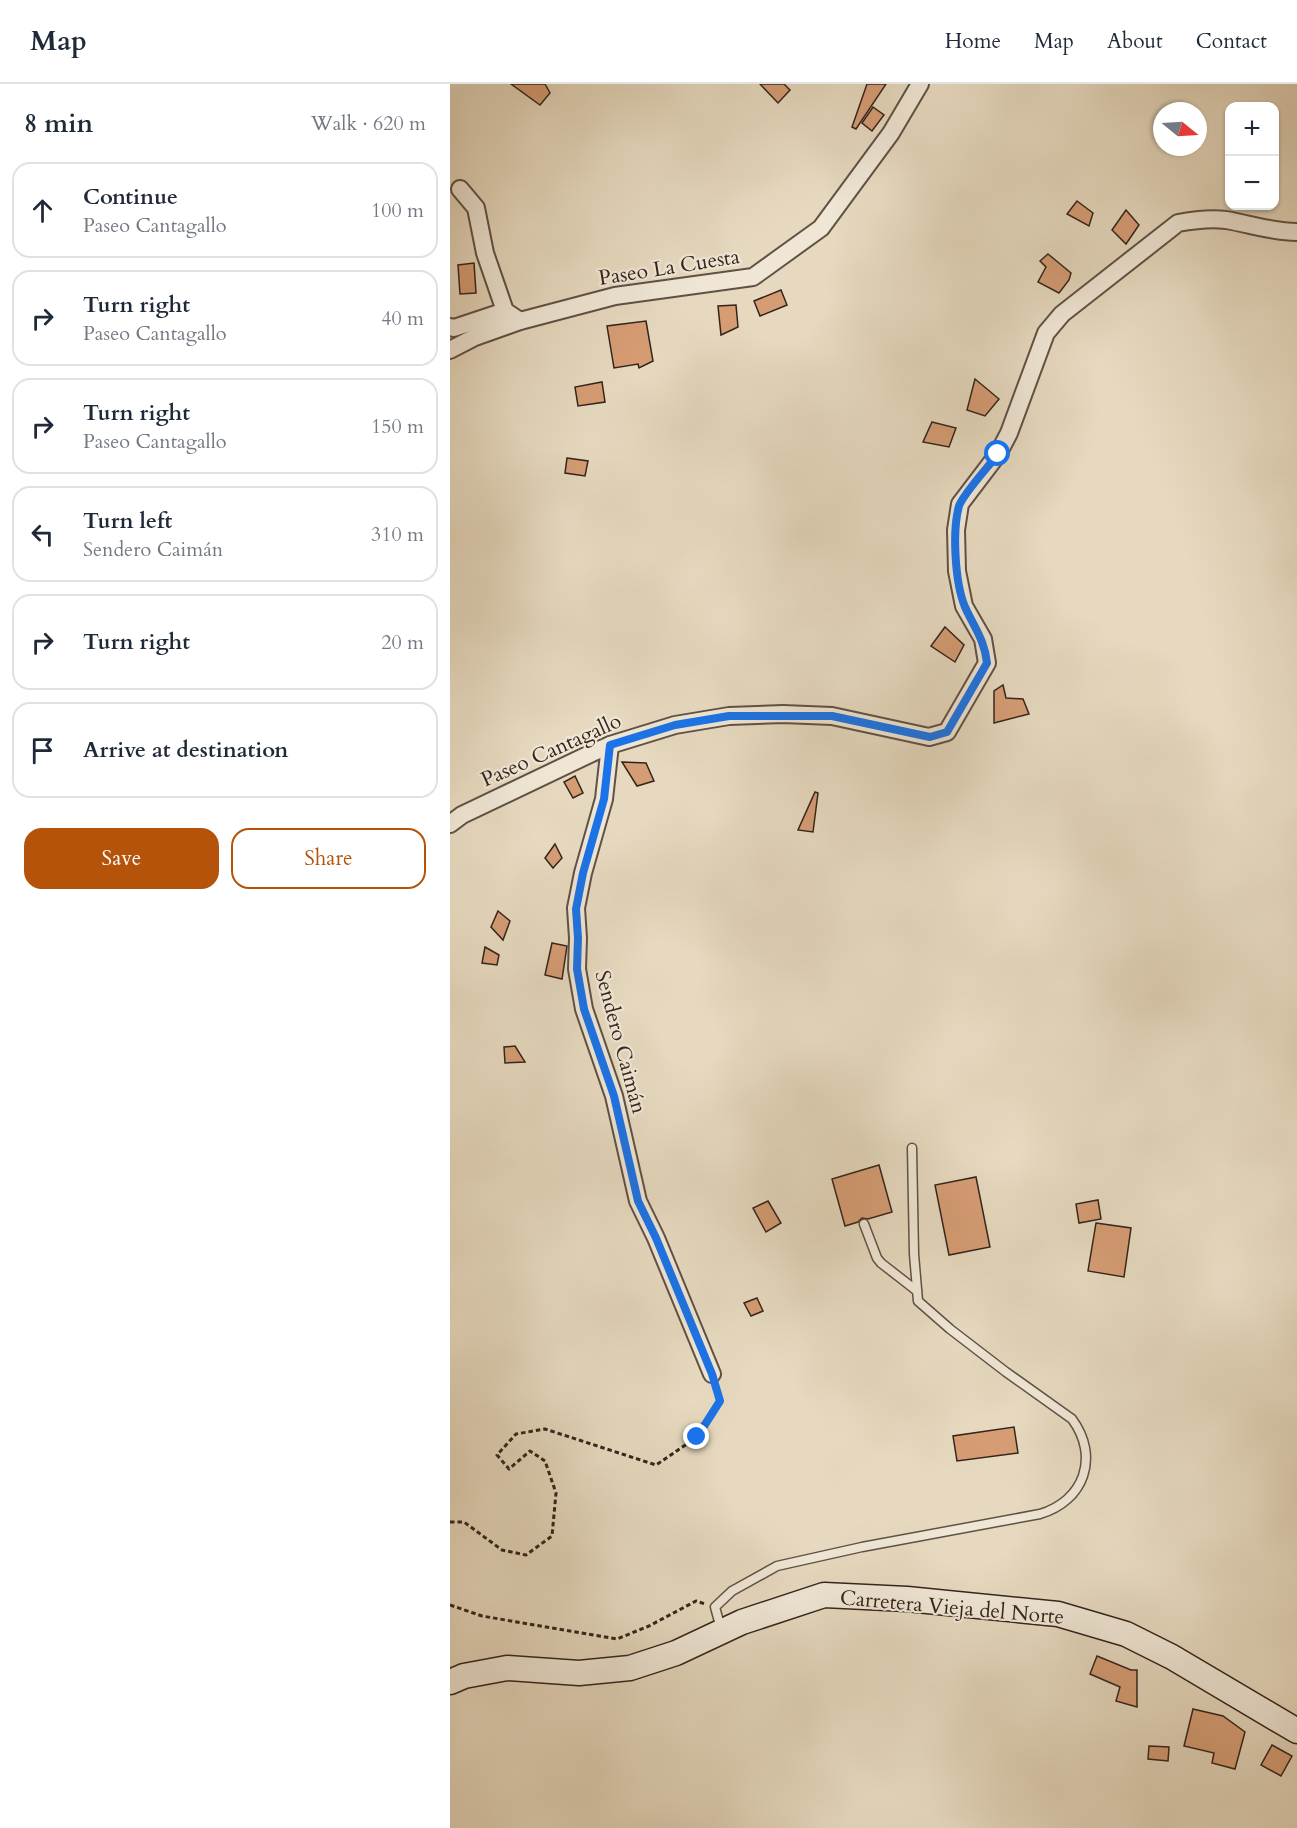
<!DOCTYPE html>
<html lang="en">
<head>
<meta charset="utf-8">
<style>
  :root { --surface:#fff; --page:#f2f2f3; --text:#1f2937; --muted:#747a83; --line:#e0e1e3; --accent:#b45309 }
  body { margin:0; font-family:Cardo,serif; background:var(--page); color:var(--text) }
  .controls { position:absolute; right:18px; top:18px; display:grid; overflow:hidden; border-radius:12px; box-shadow:0 2px 4px #0004 }
  .controls button { width:54px; height:54px; display:grid; place-items:center; padding:0; border:0; border-bottom:2px solid var(--line); background:var(--surface); color:var(--text); font:30px sans-serif }
  .compass { position:absolute; left:703px; top:18px; width:54px; height:54px; border-radius:50%; background:var(--surface); box-shadow:0 2px 4px #0004; rotate:108deg }
  .stop { position:absolute; width:18px; height:18px; margin:-14px; border:4px solid #1a73e8; border-radius:50%; background:#fff }
  .stop.end { background:#1a73e8; border-color:#fff; box-shadow:0 2px 6px #0008 }
  .list { margin:0; padding:0; list-style:none }
  h2 { display:flex; justify-content:space-between; align-items:center; height:78px; margin:0; padding:0 24px; font-size:26px }
  h2 small { font-size:20px; font-weight:400; color:var(--muted) }
  .list li { display:grid; grid-template-columns:39px 1fr auto; gap:18px; align-items:center; box-sizing:border-box; height:96px; margin:0 12px 12px; padding:0 12px; border:2px solid var(--line); border-radius:18px }
  .list b { display:block; font-size:22px; white-space:nowrap }
  .list p { margin:0; font-size:20px; white-space:nowrap; color:var(--muted) }
  .list em { font-size:20px; font-style:normal; color:var(--muted) }
  .actions { display:flex; gap:12px; padding:18px 24px }
  .actions a { flex:1; padding:14px 0; border:2px solid var(--accent); border-radius:18px; text-align:center; font-size:21px; color:var(--accent) }
  .actions .main { background:var(--accent); color:#fff }
  .icon { flex:none; width:33px; height:33px; fill:none; stroke:currentColor; stroke-width:2; stroke-linecap:round; stroke-linejoin:round }
  .map { position:relative; flex:none; width:847px; height:1744px; overflow:hidden }
  header { display:flex; align-items:center; gap:36px; box-sizing:border-box; height:84px; padding:0 30px; background:var(--surface); border-bottom:2px solid var(--line) }
  header strong { font-size:28px }
  nav { display:flex; gap:33px; margin-inline-start:auto; font-size:21px }
  main { display:flex }
  aside { flex:1; background:var(--surface) }
  .map>svg:first-child { display:block }
</style>
</head>
<body>
<header>
<strong>Map</strong>
<nav><a>Home</a><a>Map</a><a>About</a><a>Contact</a></nav>
</header>
<main>
<aside>
<h2>8 min<small>Walk · 620 m</small></h2>
<ul class="list">
<li><svg class="icon" aria-label="ahead" viewBox="0 0 24 24"><path d="M12 20V5M6 11l6-6 6 6"/></svg><div><b>Continue</b><p>Paseo Cantagallo</p></div><em>100 m</em></li>
<li><svg class="icon" aria-label="right" viewBox="0 0 24 24"><path d="M7 20v-9h11M14 6l5 5-5 5"/></svg><div><b>Turn right</b><p>Paseo Cantagallo</p></div><em>40 m</em></li>
<li><svg class="icon" aria-label="right" viewBox="0 0 24 24"><path d="M7 20v-9h11M14 6l5 5-5 5"/></svg><div><b>Turn right</b><p>Paseo Cantagallo</p></div><em>150 m</em></li>
<li><svg class="icon" aria-label="left" viewBox="0 0 24 24"><path d="M17 20v-9H6M10 6l-5 5 5 5"/></svg><div><b>Turn left</b><p>Sendero Caimán</p></div><em>310 m</em></li>
<li><svg class="icon" aria-label="right" viewBox="0 0 24 24"><path d="M7 20v-9h11M14 6l5 5-5 5"/></svg><div><b>Turn right</b></div><em>20 m</em></li>
<li><svg class="icon" aria-label="arrive" viewBox="0 0 24 24"><path d="M6 21V4h12l-3 4 3 4H6"/></svg><div><b>Arrive at destination</b></div></li>
</ul>
<div class="actions"><a class="main">Save</a><a>Share</a></div>
</aside>
<div class="map">
<svg width="847" height="1744" viewBox="0 0 847 1744">
  <rect width="100%" height="100%" fill="#e6d9bf"/>
  <filter id="stains"><feTurbulence type="fractalNoise" baseFrequency=".00333" numOctaves="4"/><feColorMatrix values="0 0 0 0 .2 0 0 0 0 .09 0 0 0 0 .02 0 0 0 .5 -.17"/></filter>
  <radialGradient id="worn" r=".72"><stop offset=".6" stop-color="#630" stop-opacity="0"/><stop offset="1" stop-color="#630" stop-opacity=".3"/></radialGradient>
  <!-- building -->
  <g fill="#d69d75" stroke="#33241c" stroke-width="1.5">
    <path d="M61,0H95L100,9L90,21Z"/>
    <path d="M310,0H334L340,6L328,19Z"/>
    <path d="M417,0H436L406,45L402,43Z"/>
    <path d="M423,23L434,31L422,47L412,39Z"/>
    <path d="M627,117L643,129L639,142L617,130Z"/>
    <path d="M676,126L689,141L676,160L662,146Z"/>
    <path d="M598,170L621,189L619,196L609,209L588,198L596,183L590,177Z"/>
    <path d="M24,179L26,209L10,210L8,181Z"/>
    <path d="M331,206L337,221L310,232L304,217Z"/>
    <path d="M286,221L288,243L271,251L268,222Z"/>
    <path d="M196,237L203,277L189,284L188,280L164,284L157,242Z"/>
    <path d="M525,295L549,315L535,332L517,326Z"/>
    <path d="M152,298L155,318L128,322L125,303Z"/>
    <path d="M482,338L506,344L499,363L473,358Z"/>
    <path d="M117,374L138,377L135,392L115,389Z"/>
    <path d="M495,543L514,561L505,578L481,562Z"/>
    <path d="M553,601L556,614L573,615L579,630L544,639V607Z"/>
    <path d="M172,678L196,679L204,697L187,702Z"/>
    <path d="M125,692L133,709L123,714L114,698Z"/>
    <path d="M365,708L368,709L363,748L348,746Z"/>
    <path d="M105,760L112,774L103,784L95,774Z"/>
    <path d="M48,827L60,837L53,856L41,843Z"/>
    <path d="M102,859L117,862L112,895L95,891Z"/>
    <path d="M35,863L49,871L47,881L32,879Z"/>
    <path d="M65,962L75,978L55,979L54,963Z"/>
    <path d="M429,1081L442,1128L418,1135L412,1134L408,1138L395,1142L382,1095Z"/>
    <path d="M526,1093L540,1163L499,1171L485,1101Z"/>
    <path d="M648,1116L651,1135L629,1139L626,1120Z"/>
    <path d="M318,1117L331,1139L316,1148L303,1124Z"/>
    <path d="M646,1139L681,1144L674,1193L638,1187Z"/>
    <path d="M307,1214L313,1227L301,1232L294,1219Z"/>
    <path d="M564,1343L568,1369L507,1377L503,1352Z"/>
    <path d="M647,1572L681,1586H687V1623L666,1617L670,1603L640,1590Z"/>
    <path d="M743,1625L773,1632L795,1648L785,1685L762,1679L764,1669L734,1662Z"/>
    <path d="M822,1661L842,1672L831,1692L811,1681Z"/>
    <path d="M699,1662L719,1663L718,1677L698,1675Z"/>
  </g>
  <g fill="none" stroke-linecap="round" stroke-linejoin="round">
    <!-- lane casing -->
    <g stroke="#605145" stroke-width="11">
      <g id="lane">
        <path d="M414,1140L427,1174L431,1179L467,1207"/>
        <path d="M271,1545L265,1523L282,1507L327,1482L412,1463L590,1430C634,1417 650,1373 622,1335L556,1288L500,1245L468,1217L464,1170L462,1064"/>
      </g>
    </g>
    <!-- street casing -->
    <g stroke="#605145" stroke-width="20">
      <g id="street">
        <path d="M10,105L26,124L35,169L55,227L70,237"/>
        <path d="M0,243L4,244L55,227"/>
        <path d="M0,266L25,253L70,237L165,212L303,193L371,144L441,49L470,0"/>
        <path d="M160,661L154,715L133,789L126,824L128,854L127,885L134,925L164,1012L188,1117L206,1154L262,1290"/>
        <path d="M0,740L12,731L142,669L160,661L225,641L279,632L333,630L382,632L479,653L497,648L537,579L533,555L514,522L507,487L506,446L510,420L548,370L559,349L596,249L612,230L728,139C744,136 759,134 776,136C800,140 822,148 847,148"/>
      </g>
    </g>
    <!-- secondary casing -->
    <g stroke="#33241c" stroke-width="27">
      <path id="secondary" d="M0,1598L14,1592L57,1584L129,1589L180,1584L226,1569L292,1538L374,1511L457,1515L608,1530L676,1550L722,1573L847,1647"/>
    </g>
    <!-- path -->
    <g stroke="#33241c" stroke-width="3" stroke-dasharray="4.5 3" stroke-linecap="butt">
      <path d="M0,1438H14L52,1466L76,1471L102,1452L106,1409L95,1377L80,1367L59,1385L47,1371L66,1350L95,1345L206,1381L247,1353L270,1317L266,1305"/>
      <path d="M0,1521L32,1532L167,1555L199,1542L246,1517L255,1520"/>
    </g>
    <!-- lane -->
    <use href="#lane" stroke="#efe6d5" stroke-width="8"/>
    <!-- street -->
    <use href="#street" stroke="#efe6d5" stroke-width="16"/>
    <!-- secondary -->
    <use href="#secondary" stroke="#efe6d5" stroke-width="24"/>
  </g>
  <g fill="none" stroke-linecap="round" stroke-linejoin="round">
    <!-- route -->
    <path stroke="#1a73e8" stroke-width="8" d="M247,1353L270,1317L262,1290L206,1154L188,1117L164,1012L134,925L127,885L128,854L126,825L133,789L154,715L160,661L225,641L279,632H382L480,653L497,648L537,579C535,557 524,543 515,523C505,499 502,447 509,422C513,410 539,382 548,370"/>
  </g>
  <g text-anchor="middle" stroke-width="4.5" stroke-linejoin="round" paint-order="stroke">
    <!-- street labels -->
    <g font-size="21" fill="#33241c" stroke="#efe6d5">
      <text transform="translate(219 183) rotate(-9)" y="7">Paseo La Cuesta</text>
      <text transform="translate(101 666) rotate(-24)" y="7">Paseo Cantagallo</text>
      <text transform="translate(171 958) rotate(75)" y="7">Sendero Caimán</text>
      <text transform="translate(502 1523) rotate(5)" y="7">Carretera Vieja del Norte</text>
    </g>
  </g>
  <rect width="100%" height="100%" filter="url(#stains)"/>
  <rect width="100%" height="100%" fill="url(#worn)"/>
</svg>
<div class="controls">
<button>+</button>
<button>−</button>
</div>
<svg class="compass" viewBox="-18 -18 36 36"><path d="M0-13l5 13h-10z" fill="#e53935"/><path d="M0 13l5-13h-10z" fill="#747a83"/></svg>
<div class="stop" style="left:548px;top:370px"></div>
<div class="stop end" style="left:247px;top:1353px"></div>
</div>
</main>
</body>
</html>
